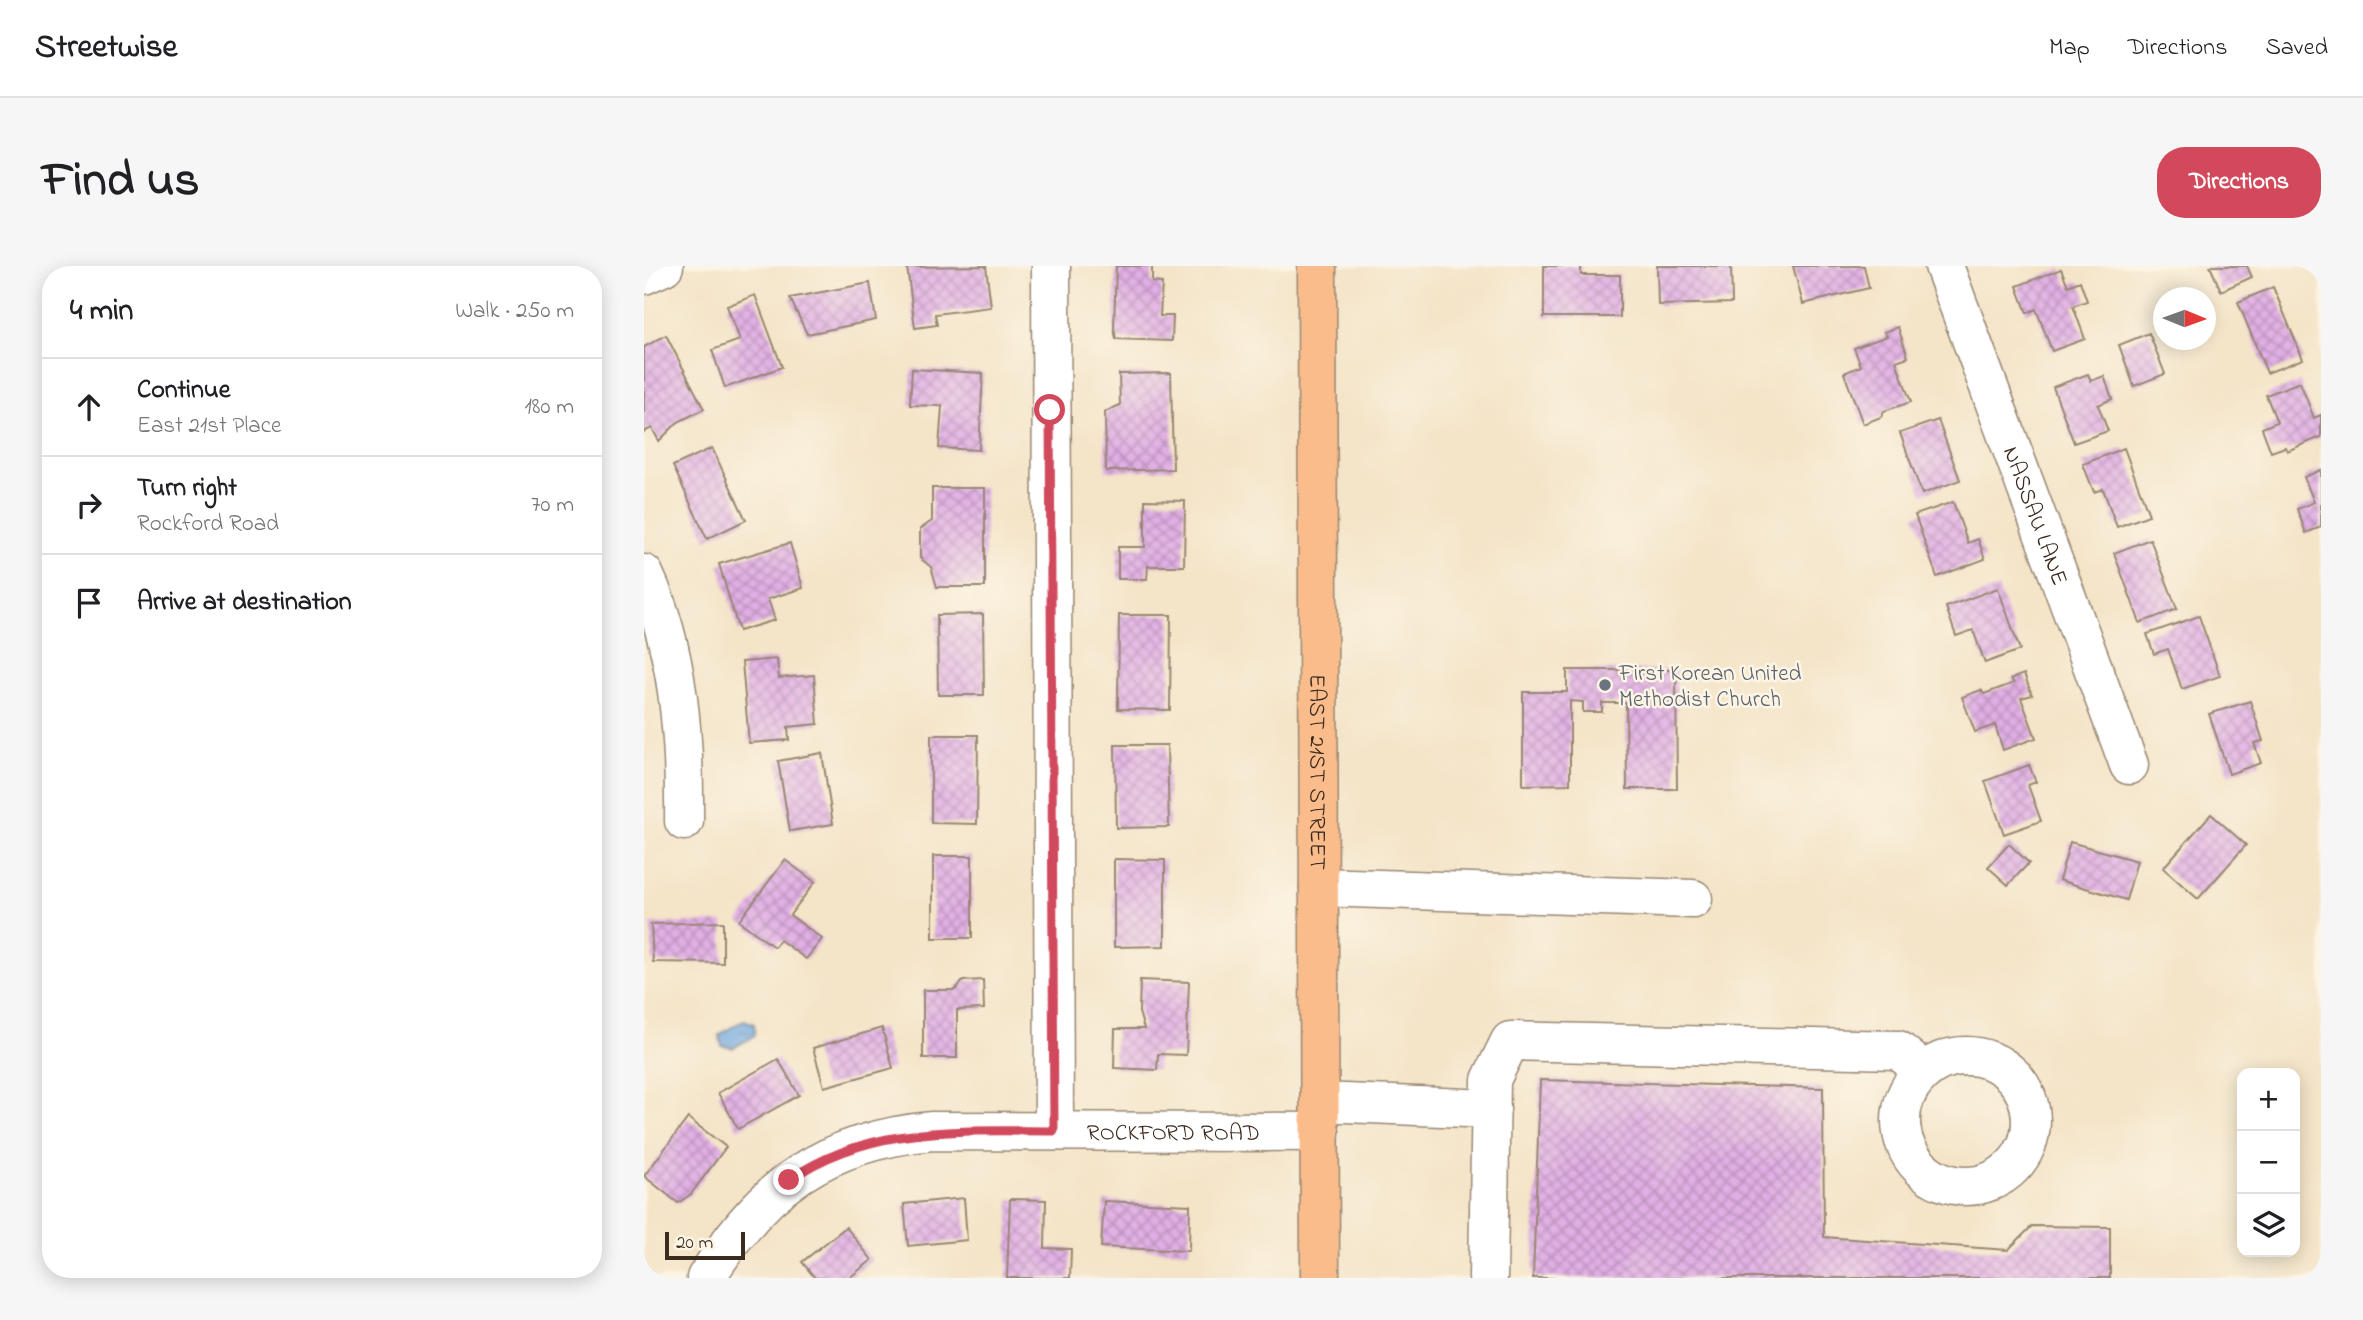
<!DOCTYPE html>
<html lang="en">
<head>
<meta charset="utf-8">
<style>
  :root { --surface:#fff; --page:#f6f6f6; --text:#202124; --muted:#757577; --line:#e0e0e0; --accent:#d1495b }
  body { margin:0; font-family:"Indie Flower",sans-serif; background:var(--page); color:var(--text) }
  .controls { position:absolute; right:21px; bottom:21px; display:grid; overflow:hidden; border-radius:14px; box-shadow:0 4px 18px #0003 }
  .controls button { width:63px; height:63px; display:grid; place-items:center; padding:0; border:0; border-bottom:2px solid var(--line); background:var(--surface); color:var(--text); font:35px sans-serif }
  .compass { position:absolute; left:1509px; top:21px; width:63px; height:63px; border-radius:50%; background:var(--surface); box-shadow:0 4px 18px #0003; rotate:91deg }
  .scale { position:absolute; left:21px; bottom:18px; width:80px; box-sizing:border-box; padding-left:7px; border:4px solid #3b2a1e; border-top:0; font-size:19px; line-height:24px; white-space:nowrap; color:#3b2a1e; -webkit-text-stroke:5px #fcf5e5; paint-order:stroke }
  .stop { position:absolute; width:21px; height:21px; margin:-16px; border:5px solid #d1495b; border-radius:50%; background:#fff }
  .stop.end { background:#d1495b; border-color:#fff; box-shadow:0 2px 7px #0008 }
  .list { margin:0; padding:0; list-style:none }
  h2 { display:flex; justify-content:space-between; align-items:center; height:91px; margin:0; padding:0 28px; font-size:30px }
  h2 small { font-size:23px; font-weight:400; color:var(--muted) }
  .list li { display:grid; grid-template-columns:46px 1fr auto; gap:21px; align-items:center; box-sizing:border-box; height:98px; padding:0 28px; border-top:2px solid var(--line) }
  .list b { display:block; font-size:26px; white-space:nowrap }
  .list p { margin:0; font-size:23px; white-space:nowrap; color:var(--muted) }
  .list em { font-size:23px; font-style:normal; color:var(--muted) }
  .icon { flex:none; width:38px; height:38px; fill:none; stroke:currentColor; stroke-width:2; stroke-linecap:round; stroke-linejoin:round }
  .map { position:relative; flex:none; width:1677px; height:1012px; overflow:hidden; border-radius:28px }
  header { display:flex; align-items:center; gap:42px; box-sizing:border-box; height:98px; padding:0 35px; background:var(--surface); border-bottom:2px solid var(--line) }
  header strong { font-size:33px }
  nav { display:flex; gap:38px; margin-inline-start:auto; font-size:24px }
  .intro { display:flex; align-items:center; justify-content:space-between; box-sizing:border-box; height:168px; padding:0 42px }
  h1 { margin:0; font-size:49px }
  .button { padding:18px 32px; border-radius:28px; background:var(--accent); color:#fff; font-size:24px; font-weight:700 }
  main { display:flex; gap:42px; padding:0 42px }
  aside { flex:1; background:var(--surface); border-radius:28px; box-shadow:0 4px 18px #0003 }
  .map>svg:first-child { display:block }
</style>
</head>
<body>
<header>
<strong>Streetwise</strong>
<nav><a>Map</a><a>Directions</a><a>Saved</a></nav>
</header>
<div class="intro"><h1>Find us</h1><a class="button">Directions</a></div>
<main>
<aside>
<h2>4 min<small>Walk · 250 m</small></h2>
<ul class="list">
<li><svg class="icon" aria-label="ahead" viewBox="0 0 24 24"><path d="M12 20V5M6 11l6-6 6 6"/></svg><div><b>Continue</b><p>East 21st Place</p></div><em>180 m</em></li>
<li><svg class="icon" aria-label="right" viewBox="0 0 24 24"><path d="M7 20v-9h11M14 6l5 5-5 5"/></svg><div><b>Turn right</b><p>Rockford Road</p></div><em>70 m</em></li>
<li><svg class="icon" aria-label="arrive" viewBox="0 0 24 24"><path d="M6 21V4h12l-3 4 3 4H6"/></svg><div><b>Arrive at destination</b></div></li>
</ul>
</aside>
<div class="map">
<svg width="1677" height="1012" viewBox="0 0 1677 1012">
  <defs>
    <pattern id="water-ripples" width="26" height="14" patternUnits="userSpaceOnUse" patternTransform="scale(1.75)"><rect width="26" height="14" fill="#71a8df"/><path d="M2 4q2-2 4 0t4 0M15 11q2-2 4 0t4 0" fill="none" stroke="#5e89b4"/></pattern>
    <pattern id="building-cross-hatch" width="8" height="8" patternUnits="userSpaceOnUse" patternTransform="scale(1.75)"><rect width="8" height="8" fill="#e1afe5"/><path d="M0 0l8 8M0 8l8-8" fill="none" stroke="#b88fb9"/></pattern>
  </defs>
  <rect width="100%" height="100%" fill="#fcf5e5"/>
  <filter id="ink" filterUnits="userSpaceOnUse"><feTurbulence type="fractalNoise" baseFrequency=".0143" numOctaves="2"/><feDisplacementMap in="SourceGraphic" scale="14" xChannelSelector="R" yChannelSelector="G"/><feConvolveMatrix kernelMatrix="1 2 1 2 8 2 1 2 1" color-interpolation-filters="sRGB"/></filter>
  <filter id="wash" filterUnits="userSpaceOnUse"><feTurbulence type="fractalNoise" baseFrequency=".00686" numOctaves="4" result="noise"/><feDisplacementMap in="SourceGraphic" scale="28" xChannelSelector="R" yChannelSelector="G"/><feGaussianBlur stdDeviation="1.57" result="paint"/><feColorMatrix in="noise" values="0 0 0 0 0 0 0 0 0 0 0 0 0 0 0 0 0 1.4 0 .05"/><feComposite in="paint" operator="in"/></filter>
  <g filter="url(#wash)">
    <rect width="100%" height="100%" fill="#f4e4c8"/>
    <!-- water -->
    <path fill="url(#water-ripples)" stroke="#56697e" stroke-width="2" d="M100,754L110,758L111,770L89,782L78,780L75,769Z"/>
    <g id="blocks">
      <!-- building -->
      <g fill="url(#building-cross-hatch)">
        <path d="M342,0L347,41L291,48L293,59L271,62L263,1Z"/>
        <path d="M472,0H508V16L518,17L516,50H529L528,75L472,73L470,62Z"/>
        <path d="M900,0H937V9H976V51H900Z"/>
        <path d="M1013,0H1087L1088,37L1014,39Z"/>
        <path d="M1149,0H1220L1225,22L1159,38Z"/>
        <path d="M1566,0H1603L1608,11L1577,25Z"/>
        <path d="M1417,3L1424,20L1436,15L1443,35L1429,40L1441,73L1408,85L1392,43L1383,47L1373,20Z"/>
        <path d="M226,17L232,54L163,68L146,32Z"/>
        <path d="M1629,21L1659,93L1623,107L1594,36Z"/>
        <path d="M111,29L138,101L81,122L68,84L96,74L83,40Z"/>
        <path d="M1254,61L1264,91L1252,95L1267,136L1240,145L1237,151L1219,158L1200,107L1217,100L1210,82L1243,70L1240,66Z"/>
        <path d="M1505,67L1521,108L1490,120L1475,79Z"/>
        <path d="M22,69L60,143L34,156L15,175L8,162L0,166V81Z"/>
        <path d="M268,103L339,107L335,184L295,182L298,140L266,139Z"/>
        <path d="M527,107L529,203L462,205L461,146L476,139L475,108Z"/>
        <path d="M1444,108L1447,115L1460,110L1468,133L1454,139L1464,165L1430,177L1409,121Z"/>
        <path d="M1656,116L1670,152L1677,149V171L1643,185L1641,181L1627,186L1618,162L1633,156L1622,129Z"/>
        <path d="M1294,154L1316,214L1278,228L1256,167Z"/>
        <path d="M68,182L102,254L63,273L29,200Z"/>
        <path d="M1480,182L1505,249L1473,261L1459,223L1450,226L1439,198Z"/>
        <path d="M1677,204V261L1662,267L1653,243L1670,236L1660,211Z"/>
        <path d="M288,222H341V321H293L287,301L276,292V263L288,255Z"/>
        <path d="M501,234L541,235L540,300H504L503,313H474V281H501Z"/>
        <path d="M1309,236L1324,277L1334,273L1341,293L1293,311L1271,249Z"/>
        <path d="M1506,273L1533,343L1496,357L1470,287Z"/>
        <path d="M146,277L159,322L124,333L131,354L95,365L75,298Z"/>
        <path d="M1354,322L1376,384L1341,397L1329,364L1312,370L1302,341Z"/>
        <path d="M339,348L340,429H294L293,349Z"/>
        <path d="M475,349H527L526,444L474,443Z"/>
        <path d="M1555,350L1576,410L1538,423L1524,383L1510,388L1503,368Z"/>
        <path d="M133,393L135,412L170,409L174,458L144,461L145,474L105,477L98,396Z"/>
        <path d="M923,404H1032L1033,523H983L982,437H958V446H939V436L926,435V518L879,519V426H923Z"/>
        <path d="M1380,408L1388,429L1377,432L1392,472L1359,484L1351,459L1331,466L1318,431L1337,424L1340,428L1370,417L1367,413Z"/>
        <path d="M1606,435L1619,475L1610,477L1617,497L1585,508L1565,448Z"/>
        <path d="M287,469H334L333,558L287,557Z"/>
        <path d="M471,479H523L525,561L472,562Z"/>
        <path d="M178,487L189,558L146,565L134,495Z"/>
        <path d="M1385,499L1392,516L1384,519L1397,555L1360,568L1341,515Z"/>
        <path d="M1567,548L1602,579L1554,633L1519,602Z"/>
        <path d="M1426,576L1493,595L1482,634L1415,614Z"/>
        <path d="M1365,578L1385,597L1364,619L1344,601Z"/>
        <rect x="289" y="590" width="39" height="82"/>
        <path d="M470,593L521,594V680L470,681Z"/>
        <path d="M141,594L171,616L146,649L178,673L162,693L136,674L130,681L95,655Z"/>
        <path d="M79,656V697L9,696L7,658Z"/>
        <path d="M339,714L340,743L313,744V792H279V724H311L319,715Z"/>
        <path d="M496,714L545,716L542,789L514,788L513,804L470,802L471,763H500L495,746Z"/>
        <path d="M238,762L249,802L180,821L169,782Z"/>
        <path d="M134,793L155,829L94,863L74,827Z"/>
        <path d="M896,814L1179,822L1180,971L1364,984L1388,960L1466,961V1012H889Z"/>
        <path d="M44,852L82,881L47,928L34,937L0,910Z"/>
        <path d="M320,932L323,974L264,980L260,938Z"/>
        <path d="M366,933L402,934L401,982L427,983L426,1012H363Z"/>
        <path d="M460,935L546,939L545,985L457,981Z"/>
        <path d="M202,961L228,994L205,1012H171L158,996Z"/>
      </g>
    </g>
  </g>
  <g filter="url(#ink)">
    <use href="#blocks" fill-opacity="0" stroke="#988773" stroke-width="2"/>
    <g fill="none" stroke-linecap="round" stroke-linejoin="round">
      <!-- minor casing -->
      <g stroke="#988773" stroke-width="41">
        <g id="minor">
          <path d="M407,0L410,865"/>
          <path id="s1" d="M1300,0L1485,499"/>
          <path d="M0,9L20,0"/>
          <path d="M0,308C35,382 41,474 40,555"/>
          <path d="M675,621L1049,633"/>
          <circle cx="1322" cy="855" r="65"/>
          <path d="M676,836L847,843"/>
          <path id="s2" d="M62,1012C117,921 181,875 288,865L676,866"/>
          <path d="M844,1012L847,814L866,775L1254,784L1280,805"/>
        </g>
      </g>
      <!-- major casing -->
      <g stroke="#988773" stroke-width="41">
        <g id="major">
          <path id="s3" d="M673,0L676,1012"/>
        </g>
      </g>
      <!-- minor -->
      <use href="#minor" stroke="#fff" stroke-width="38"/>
      <!-- major -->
      <use href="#major" stroke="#fabc8b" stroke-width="38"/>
    </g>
  </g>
  <g fill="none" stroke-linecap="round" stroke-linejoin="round" filter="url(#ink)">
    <!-- route -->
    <path stroke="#d1495b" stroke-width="9" d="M145,914C225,858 317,865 410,865L406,144"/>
  </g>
  <!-- markers -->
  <circle fill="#6b7280" stroke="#fcf5e5" stroke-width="2.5" cx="961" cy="419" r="7"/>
  <g text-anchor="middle" stroke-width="5" stroke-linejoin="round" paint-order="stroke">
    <!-- street labels -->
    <g font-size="23" fill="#3b2a1e" stroke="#fcf5e5">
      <text dy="8" stroke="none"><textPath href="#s1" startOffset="266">NASSAU LANE</textPath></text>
      <text dy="8" stroke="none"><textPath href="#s3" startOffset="506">EAST 21ST STREET</textPath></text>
      <text dy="8" stroke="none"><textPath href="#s2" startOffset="523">ROCKFORD ROAD</textPath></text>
    </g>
    <!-- worship labels -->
    <g font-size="23" fill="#5b616d" stroke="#fcf5e5" text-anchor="start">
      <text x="975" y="414">First Korean United<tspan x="975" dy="26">Methodist Church</tspan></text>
    </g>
  </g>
</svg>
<div class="controls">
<button>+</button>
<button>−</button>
<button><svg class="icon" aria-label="layers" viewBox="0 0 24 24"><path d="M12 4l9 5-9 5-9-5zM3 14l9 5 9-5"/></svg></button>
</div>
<svg class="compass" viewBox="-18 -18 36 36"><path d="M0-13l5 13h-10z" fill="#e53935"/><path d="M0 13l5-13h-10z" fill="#757577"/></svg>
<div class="scale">20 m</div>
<div class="stop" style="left:406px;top:144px"></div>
<div class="stop end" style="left:145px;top:914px"></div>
</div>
</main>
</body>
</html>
